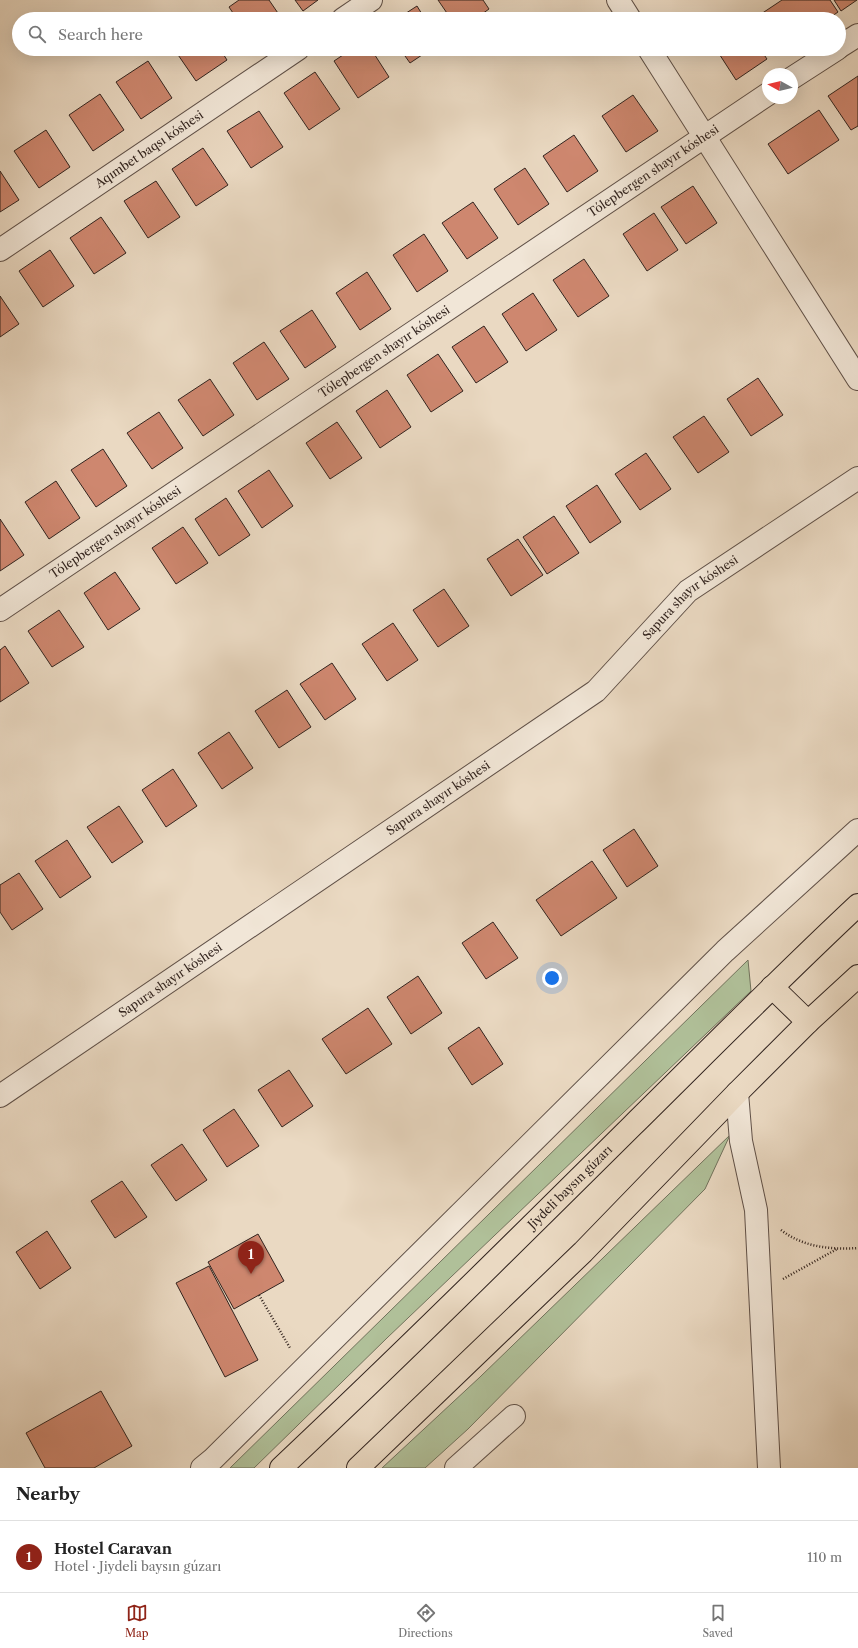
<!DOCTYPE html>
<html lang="en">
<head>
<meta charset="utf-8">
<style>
  :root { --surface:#fff; --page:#f6f6f6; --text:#222; --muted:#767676; --line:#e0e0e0; --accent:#8f2418 }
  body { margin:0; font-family:"Libre Caslon Text",serif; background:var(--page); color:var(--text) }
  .compass { position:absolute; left:762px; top:68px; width:36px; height:36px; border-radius:50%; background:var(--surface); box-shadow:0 4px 16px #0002; rotate:278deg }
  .you { position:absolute; left:552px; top:978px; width:14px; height:14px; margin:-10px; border:3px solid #fff; border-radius:50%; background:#1a73e8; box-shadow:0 0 0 6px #1a73e833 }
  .badge { display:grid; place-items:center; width:26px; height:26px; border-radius:50%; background:var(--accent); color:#fff; font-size:13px; font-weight:700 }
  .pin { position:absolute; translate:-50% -33px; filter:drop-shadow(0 1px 2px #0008) }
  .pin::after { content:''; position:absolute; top:21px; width:14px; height:12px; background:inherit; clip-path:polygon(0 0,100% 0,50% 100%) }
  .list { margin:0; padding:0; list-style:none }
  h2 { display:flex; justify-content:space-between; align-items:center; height:52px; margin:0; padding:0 16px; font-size:17px }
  h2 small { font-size:13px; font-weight:400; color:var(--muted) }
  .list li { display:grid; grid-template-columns:26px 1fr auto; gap:12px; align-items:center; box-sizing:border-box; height:72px; padding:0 16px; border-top:1px solid var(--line) }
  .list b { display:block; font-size:15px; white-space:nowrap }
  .list p { margin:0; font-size:13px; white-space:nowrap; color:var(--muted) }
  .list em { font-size:13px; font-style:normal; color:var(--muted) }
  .icon { flex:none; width:22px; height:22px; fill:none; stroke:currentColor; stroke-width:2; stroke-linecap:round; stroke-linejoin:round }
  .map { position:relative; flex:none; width:858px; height:1468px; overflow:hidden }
  .search { position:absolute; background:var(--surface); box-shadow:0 4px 16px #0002; left:12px; right:12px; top:12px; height:44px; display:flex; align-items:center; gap:10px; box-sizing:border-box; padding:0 14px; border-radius:22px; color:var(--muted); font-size:15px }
  .sheet { height:124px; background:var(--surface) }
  nav { display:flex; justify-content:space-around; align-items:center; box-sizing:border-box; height:56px; border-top:1px solid var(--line); background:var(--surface); font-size:11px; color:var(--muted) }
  nav a { display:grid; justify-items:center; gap:2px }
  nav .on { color:var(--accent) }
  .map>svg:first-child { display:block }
</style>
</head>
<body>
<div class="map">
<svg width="858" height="1468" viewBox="0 0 858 1468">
  <rect width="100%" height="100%" fill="#ead9c2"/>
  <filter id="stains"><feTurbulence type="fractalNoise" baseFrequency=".005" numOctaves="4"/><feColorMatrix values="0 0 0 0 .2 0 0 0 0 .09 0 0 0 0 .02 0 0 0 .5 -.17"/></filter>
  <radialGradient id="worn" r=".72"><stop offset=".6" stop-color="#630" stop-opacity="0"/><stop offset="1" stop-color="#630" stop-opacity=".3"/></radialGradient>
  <!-- green -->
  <g fill="#b0c099" stroke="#71725c">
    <path d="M748,960L751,991L387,1338L254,1468H230Z"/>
    <path d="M730,1135L705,1189L468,1429L425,1468H382L480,1377Z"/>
  </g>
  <!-- building -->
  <g fill="#ce876f" stroke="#32241f">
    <path d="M239,0H269L282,19H237L229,7Z"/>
    <path d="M295,0H318L303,11Z"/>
    <path d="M438,0H483L489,9L475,19H451Z"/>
    <path d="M782,0H830L838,12L828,19H765L761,14Z"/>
    <path d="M834,0H857L841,11Z"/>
    <path d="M417,6L425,19H397Z"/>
    <path d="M174,49H220L227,60L196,81Z"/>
    <path d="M352,49H371L389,77L358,98L334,61Z"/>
    <path d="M400,49H431L410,63Z"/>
    <path d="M716,49H760L767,59L736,80Z"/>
    <path d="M148,61L172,98L141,119L116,82Z"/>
    <path d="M315,72L340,109L309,130L284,93Z"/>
    <path d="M858,76V126L851,130L828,96Z"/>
    <path d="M100,94L124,130L93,151L69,115Z"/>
    <path d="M633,95L658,131L626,152L602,116Z"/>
    <path d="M819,110L839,140L788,174L768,144Z"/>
    <path d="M259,111L283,147L251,168L227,131Z"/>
    <path d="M46,130L70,167L39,188L14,151Z"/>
    <path d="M574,135L598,171L567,192L543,156Z"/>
    <path d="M203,148L228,185L196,206L172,169Z"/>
    <path d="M525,168L549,204L518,225L494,189Z"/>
    <path d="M0,171L19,200L0,212Z"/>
    <path d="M156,181L180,217L148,238L124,201Z"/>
    <path d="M693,186L717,223L686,244L661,207Z"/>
    <path d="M473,202L498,238L467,259L442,223Z"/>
    <path d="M654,213L678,250L647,271L623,234Z"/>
    <path d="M101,217L126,253L94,274L70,238Z"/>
    <path d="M424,234L448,271L417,292L393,255Z"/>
    <path d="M50,250L74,286L43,307L19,271Z"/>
    <path d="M584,259L609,296L578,317L553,280Z"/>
    <path d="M367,272L391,309L360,330L336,293Z"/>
    <path d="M533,293L557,330L526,351L502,314Z"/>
    <path d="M0,296L19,324L0,337Z"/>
    <path d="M312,310L336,347L305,368L280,331Z"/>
    <path d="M484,326L508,362L476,383L452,347Z"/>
    <path d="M264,342L289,379L257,400L233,363Z"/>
    <path d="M438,354L463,391L431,412L407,375Z"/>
    <path d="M758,378L783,415L751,436L727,399Z"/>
    <path d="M210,379L234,415L203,436L178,400Z"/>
    <path d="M387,390L411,427L380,448L356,411Z"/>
    <path d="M159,412L183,448L152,469L127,433Z"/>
    <path d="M704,416L729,452L698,473L673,437Z"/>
    <path d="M337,422L362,458L330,479L306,443Z"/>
    <path d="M103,449L127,486L96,507L71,470Z"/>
    <path d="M646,453L671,489L640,510L615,474Z"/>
    <path d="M269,470L293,506L262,528L238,491Z"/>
    <path d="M56,481L80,518L49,539L25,502Z"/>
    <path d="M597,485L621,522L590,543L566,506Z"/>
    <path d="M226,498L250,535L219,556L195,519Z"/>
    <path d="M554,516L579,553L547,574L523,537Z"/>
    <path d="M0,519L24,555L0,571Z"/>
    <path d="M183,527L208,563L176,584L152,548Z"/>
    <path d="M518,539L543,575L511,596L487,559Z"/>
    <path d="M115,572L140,609L108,630L84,593Z"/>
    <path d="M444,589L469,626L438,647L413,610Z"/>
    <path d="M59,610L84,647L52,667L28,631Z"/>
    <path d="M393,623L418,660L387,681L362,644Z"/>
    <path d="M5,646L29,683L0,702V650Z"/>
    <path d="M332,663L356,699L325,720L300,684Z"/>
    <path d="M287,690L311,727L279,748L255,711Z"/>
    <path d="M229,732L253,768L222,789L198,753Z"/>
    <path d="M173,769L197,806L166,827L142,790Z"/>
    <path d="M119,806L143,842L112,863L87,827Z"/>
    <path d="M634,829L658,866L627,887L603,850Z"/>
    <path d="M67,840L91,877L60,898L35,861Z"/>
    <path d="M592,861L617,898L561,936L536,900Z"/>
    <path d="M19,873L43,909L12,930L0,912V885Z"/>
    <path d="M493,922L518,958L486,979L462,943Z"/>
    <path d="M418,976L442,1013L411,1034L387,997Z"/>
    <path d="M368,1008L392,1044L346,1074L322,1039Z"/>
    <path d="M479,1027L503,1064L472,1085L448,1048Z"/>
    <path d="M289,1070L313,1106L282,1127L258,1090Z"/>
    <path d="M234,1109L259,1146L227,1167L203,1130Z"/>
    <path d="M182,1144L207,1180L176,1201L151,1165Z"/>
    <path d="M122,1181L147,1217L115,1238L91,1201Z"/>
    <path d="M47,1231L71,1268L40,1289L16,1252Z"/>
    <path d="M258,1234L284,1281L234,1309L208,1262Z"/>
    <path d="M209,1266L258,1360L225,1377L176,1283Z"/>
    <path d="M101,1391L132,1446L94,1468H45L26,1433Z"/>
  </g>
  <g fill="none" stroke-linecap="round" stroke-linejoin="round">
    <!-- minor casing -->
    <g stroke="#605148" stroke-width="24">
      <g id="minor">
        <path d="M618,0L630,19"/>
        <path d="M343,19L371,0"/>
        <path d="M839,47L858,35"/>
        <path d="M649,49L858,379"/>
        <path d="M792,78L837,49"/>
        <path id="s1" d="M0,250L298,49"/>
        <path id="s2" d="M0,610L768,94"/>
        <path d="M737,1093L741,1141L756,1210L769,1468"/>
        <path id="s3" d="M0,1096L596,691L688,591L858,478"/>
        <path d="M202,1468L213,1459L725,951L858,830"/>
        <path d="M456,1468L514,1416"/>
      </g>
    </g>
    <!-- major casing -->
    <g stroke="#32241f" stroke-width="24">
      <g id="major">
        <path d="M772,987L808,1022"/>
        <path id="s4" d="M281,1468C400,1356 516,1241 632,1126C707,1052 781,977 858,905"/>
        <path d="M358,1468L583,1252L737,1093L808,1022L858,976"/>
      </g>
    </g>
    <!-- path -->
    <g stroke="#32241f" stroke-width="2.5" stroke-dasharray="1 2" stroke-linecap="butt">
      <path d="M781,1230C803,1247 831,1250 858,1248"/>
      <path d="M783,1279L837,1249"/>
      <path d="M259,1295L290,1348"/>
    </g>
    <!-- minor -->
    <use href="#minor" stroke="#f1e6d7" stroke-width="22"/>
    <!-- major -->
    <use href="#major" stroke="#ead9c2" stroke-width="22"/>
  </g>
  <g text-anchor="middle" stroke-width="4" stroke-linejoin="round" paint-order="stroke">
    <!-- street labels -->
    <g font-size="12" fill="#32241f" stroke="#f1e6d7">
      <text dy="4" stroke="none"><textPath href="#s1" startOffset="180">Aqımbet baqsı kóshesi</textPath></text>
      <text dy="4" stroke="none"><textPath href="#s2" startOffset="787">Tólepbergen shayır kóshesi</textPath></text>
      <text dy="4" stroke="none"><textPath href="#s2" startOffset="463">Tólepbergen shayır kóshesi</textPath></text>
      <text dy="4" stroke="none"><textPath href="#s2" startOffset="139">Tólepbergen shayır kóshesi</textPath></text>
      <text dy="4" stroke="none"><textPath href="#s3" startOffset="854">Sapura shayır kóshesi</textPath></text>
      <text dy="4" stroke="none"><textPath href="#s3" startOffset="530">Sapura shayır kóshesi</textPath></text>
      <text dy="4" stroke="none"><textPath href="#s3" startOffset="206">Sapura shayır kóshesi</textPath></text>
      <text dy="4" stroke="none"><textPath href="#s4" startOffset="403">Jiydeli baysın gúzarı</textPath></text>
    </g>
  </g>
  <rect width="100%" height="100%" filter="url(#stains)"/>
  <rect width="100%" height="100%" fill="url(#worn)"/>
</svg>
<svg class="compass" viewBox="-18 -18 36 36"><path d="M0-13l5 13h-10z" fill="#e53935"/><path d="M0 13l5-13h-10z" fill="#767676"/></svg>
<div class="you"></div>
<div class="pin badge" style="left:251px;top:1274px">1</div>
<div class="search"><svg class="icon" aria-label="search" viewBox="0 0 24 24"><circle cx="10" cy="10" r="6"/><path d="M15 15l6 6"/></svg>Search here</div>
</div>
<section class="sheet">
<h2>Nearby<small></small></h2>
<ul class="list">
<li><span class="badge">1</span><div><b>Hostel Caravan</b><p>Hotel · Jiydeli baysın gúzarı</p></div><em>110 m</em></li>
</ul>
</section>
<nav>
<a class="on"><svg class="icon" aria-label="map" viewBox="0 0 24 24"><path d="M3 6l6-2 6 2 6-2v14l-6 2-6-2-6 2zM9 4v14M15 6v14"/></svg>Map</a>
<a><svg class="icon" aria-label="directions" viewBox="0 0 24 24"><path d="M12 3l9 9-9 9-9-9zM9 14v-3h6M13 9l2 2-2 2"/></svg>Directions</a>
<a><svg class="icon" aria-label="saved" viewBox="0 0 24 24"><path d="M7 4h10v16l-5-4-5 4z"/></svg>Saved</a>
</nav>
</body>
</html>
